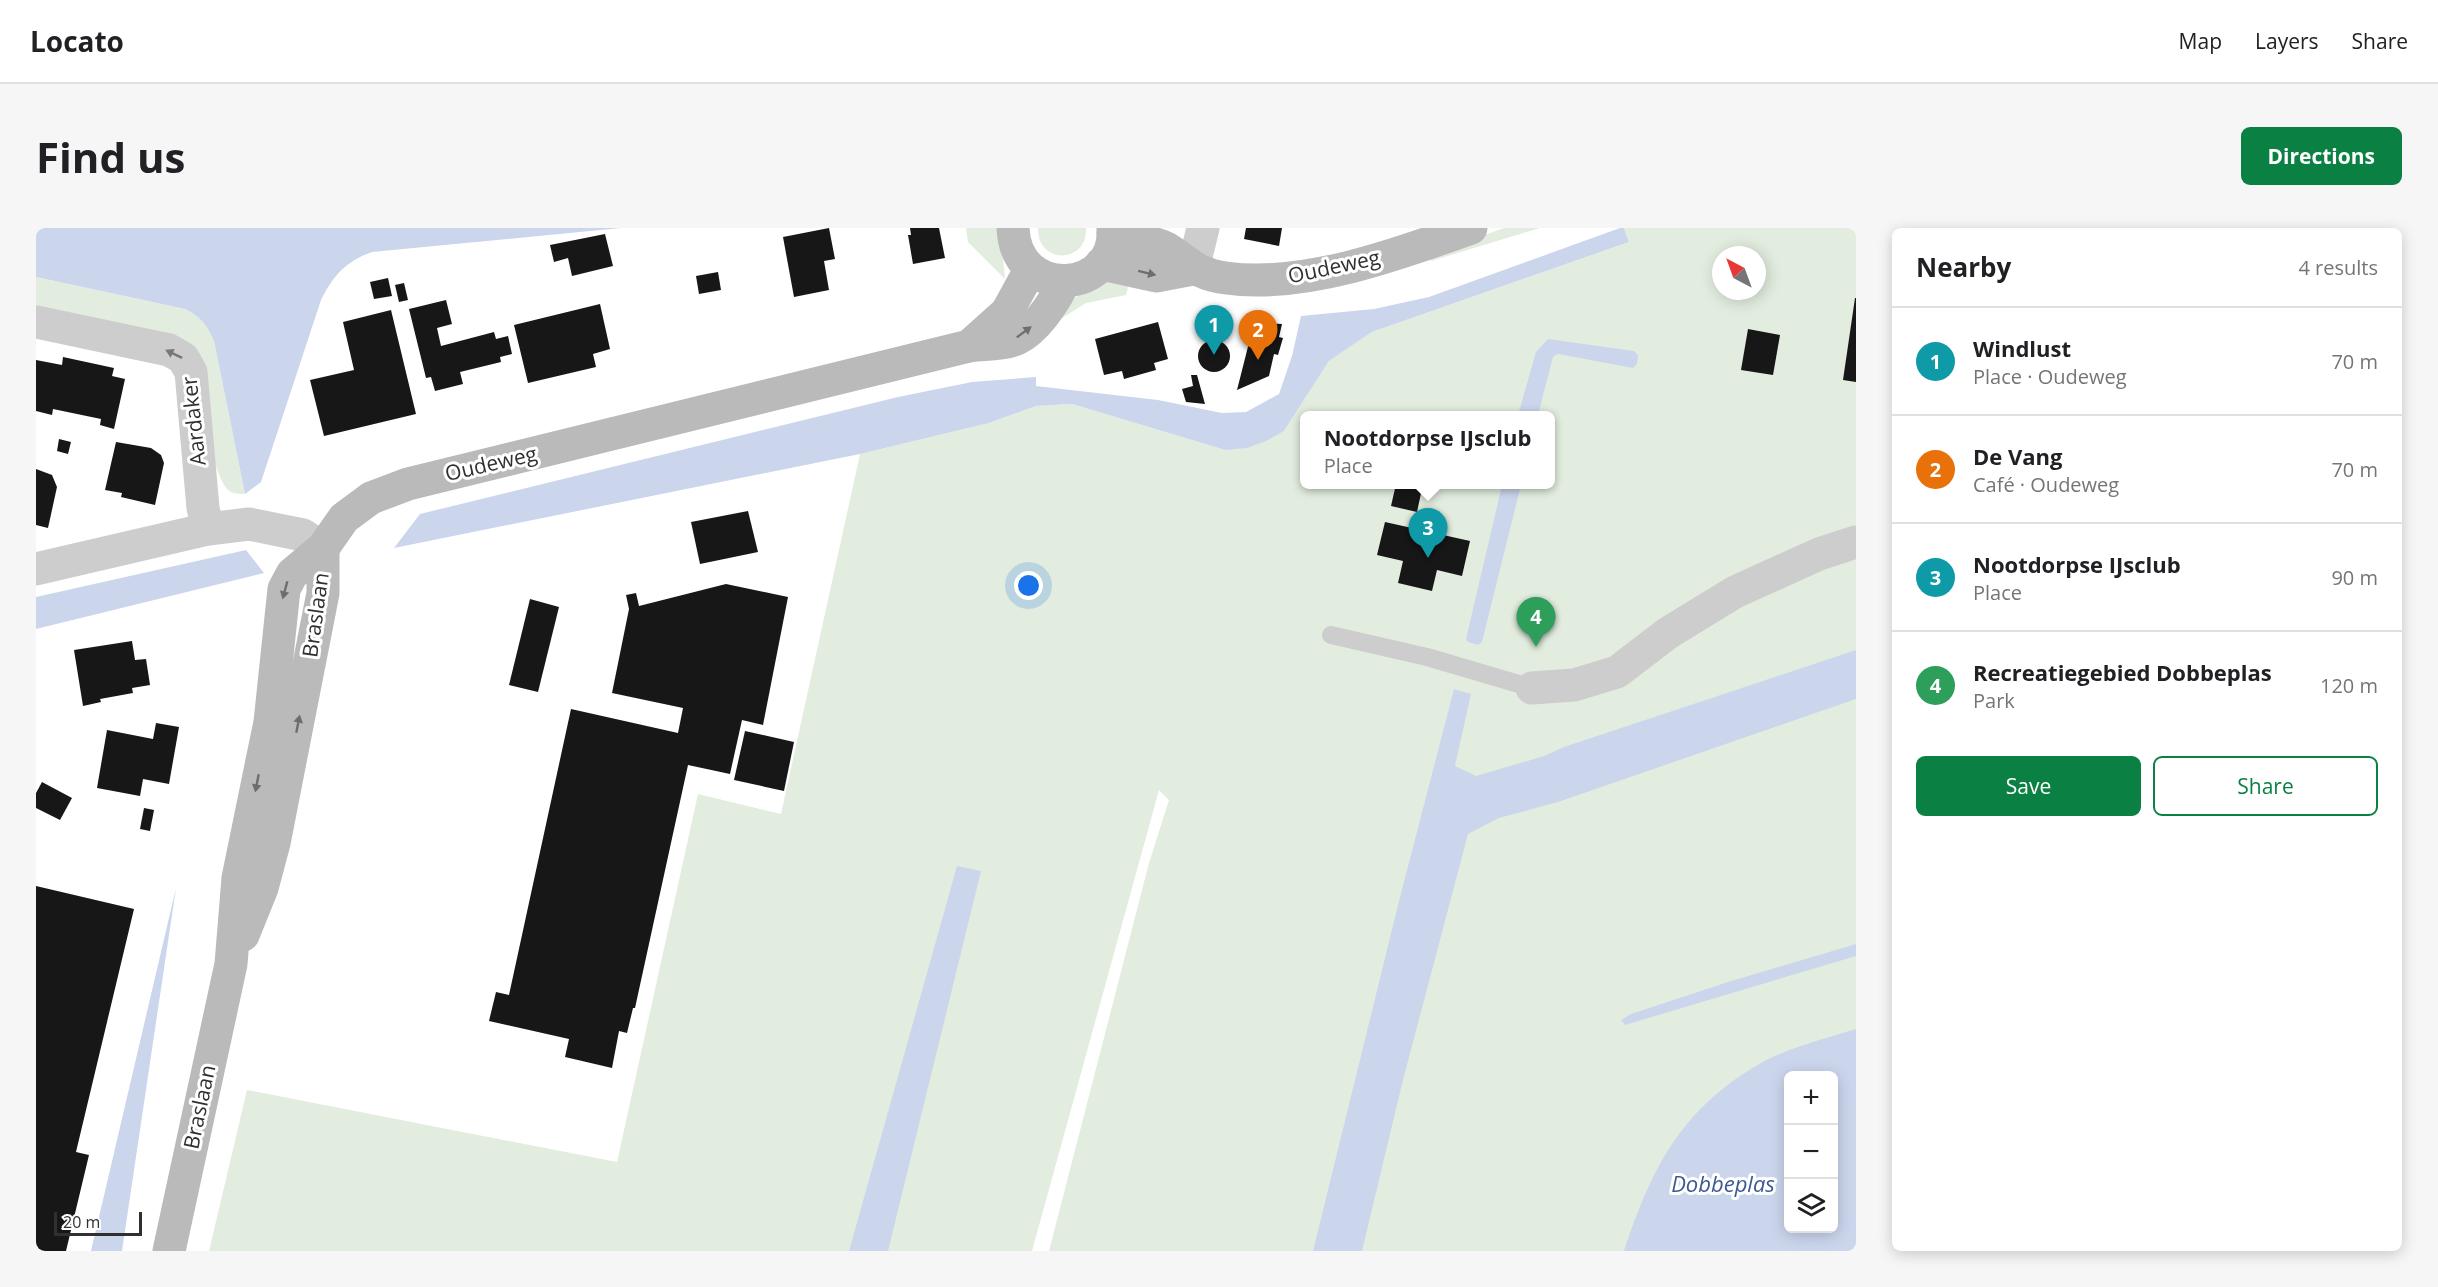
<!DOCTYPE html>
<html lang="en">
<head>
<meta charset="utf-8">
<style>
  :root { --surface:#fff; --page:#f6f6f6; --text:#202124; --muted:#757577; --line:#e0e0e0; --accent:#0b8043 }
  body { margin:0; font-family:"Open Sans",sans-serif; background:var(--page); color:var(--text) }
  .controls { position:absolute; right:18px; bottom:18px; display:grid; overflow:hidden; border-radius:9px; box-shadow:0 3px 15px #0003 }
  .controls button { width:54px; height:54px; display:grid; place-items:center; padding:0; border:0; border-bottom:2px solid var(--line); background:var(--surface); color:var(--text); font:30px sans-serif }
  .compass { position:absolute; left:1676px; top:18px; width:54px; height:54px; border-radius:50%; background:var(--surface); box-shadow:0 3px 15px #0003; rotate:319deg }
  .scale { position:absolute; left:18px; bottom:15px; width:88px; box-sizing:border-box; padding-left:6px; border:3px solid #303030; border-top:0; font-size:16px; line-height:21px; white-space:nowrap; color:#303030; -webkit-text-stroke:4px #fff; paint-order:stroke }
  .you { position:absolute; left:993px; top:358px; width:21px; height:21px; margin:-15px; border:4px solid #fff; border-radius:50%; background:#1a73e8; box-shadow:0 0 0 9px #1a73e833 }
  .badge { display:grid; place-items:center; width:39px; height:39px; border-radius:50%; background:var(--accent); color:#fff; font-size:20px; font-weight:700 }
  .pin { position:absolute; translate:-50% -50px; filter:drop-shadow(0 2px 3px #0008) }
  .pin::after { content:''; position:absolute; top:32px; width:21px; height:18px; background:inherit; clip-path:polygon(0 0,100% 0,50% 100%) }
  .popup { position:absolute; left:1264px; top:183px; width:255px; height:78px; box-sizing:border-box; display:grid; place-content:center; border-radius:9px; background:var(--surface); filter:drop-shadow(0 2px 4px #0005); font-size:20px; white-space:nowrap; color:var(--muted) }
  .popup b { font-size:22px; color:var(--text) }
  .popup::after { content:''; position:absolute; left:50%; top:100%; margin-left:-12px; border:12px solid transparent; border-top-color:var(--surface) }
  .list { margin:0; padding:0; list-style:none }
  h2 { display:flex; justify-content:space-between; align-items:center; height:78px; margin:0; padding:0 24px; font-size:26px }
  h2 small { font-size:20px; font-weight:400; color:var(--muted) }
  .list li { display:grid; grid-template-columns:39px 1fr auto; gap:18px; align-items:center; box-sizing:border-box; height:108px; padding:0 24px; border-top:2px solid var(--line) }
  .list b { display:block; font-size:22px; white-space:nowrap }
  .list p { margin:0; font-size:20px; white-space:nowrap; color:var(--muted) }
  .list em { font-size:20px; font-style:normal; color:var(--muted) }
  .actions { display:flex; gap:12px; padding:18px 24px }
  .actions a { flex:1; padding:14px 0; border:2px solid var(--accent); border-radius:9px; text-align:center; font-size:21px; color:var(--accent) }
  .actions .main { background:var(--accent); color:#fff }
  .icon { flex:none; width:33px; height:33px; fill:none; stroke:currentColor; stroke-width:2; stroke-linecap:round; stroke-linejoin:round }
  .map { position:relative; flex:none; width:1820px; height:1023px; overflow:hidden; border-radius:9px }
  header { display:flex; align-items:center; gap:36px; box-sizing:border-box; height:84px; padding:0 30px; background:var(--surface); border-bottom:2px solid var(--line) }
  header strong { font-size:28px }
  nav { display:flex; gap:33px; margin-inline-start:auto; font-size:21px }
  .intro { display:flex; align-items:center; justify-content:space-between; box-sizing:border-box; height:144px; padding:0 36px }
  h1 { margin:0; font-size:42px }
  .button { padding:15px 27px; border-radius:9px; background:var(--accent); color:#fff; font-size:21px; font-weight:700 }
  main { display:flex; gap:36px; padding:0 36px }
  aside { flex:1; background:var(--surface); border-radius:9px; box-shadow:0 3px 15px #0003 }
  .map>svg:first-child { display:block }
</style>
</head>
<body>
<header>
<strong>Locato</strong>
<nav><a>Map</a><a>Layers</a><a>Share</a></nav>
</header>
<div class="intro"><h1>Find us</h1><a class="button">Directions</a></div>
<main>
<div class="map">
<svg width="1820" height="1023" viewBox="0 0 1820 1023">
  <rect width="100%" height="100%" fill="#fff"/>
  <!-- green -->
  <g fill="#e2eddf" fill-rule="evenodd">
    <path d="M930,0H964L969,51L932,14Z"/>
    <path d="M1002,0H1050C1052,36 1001,37 1002,0Z"/>
    <path d="M1468,0H1504L1395,33L1393,27Z"/>
    <path d="M1588,0H1820V1023H1013L1113,635L1133,572L1123,562L996,1023H173L211,862L581,934L662,566L745,586L824,226L953,195L1000,178L1036,176L1189,222L1248,203L1293,133L1336,104L1593,14ZM1685,27H1721V63H1685ZM1269,188H1515V256H1269ZM1752,848H1798V1000H1752Z"/>
    <path d="M0,49L149,81C165,89 171,97 178,113L209,266C205,266 199,266 195,264C176,253 168,176 164,155L0,78Z"/>
    <path d="M1094,52L1090,67L1050,75L1023,92C1045,58 1054,54 1094,52Z"/>
  </g>
  <!-- water -->
  <g fill="#cbd6ed" fill-rule="evenodd">
    <path d="M0,0H585L336,24C310,33 297,48 285,72L225,254L209,266L178,113C171,97 165,89 149,81L0,49Z"/>
    <path d="M1584,0H1588L1593,14L1336,104L1293,133L1248,203L1230,213L1211,220L1189,222L1036,176L1000,178L953,195L824,226L358,320L384,286L862,169L936,154L1000,149V158L1122,172L1186,185L1210,184L1243,166L1256,128L1265,88L1338,81L1393,69Z"/>
    <path d="M1512,111L1598,123L1602,127L1601,136L1597,140L1522,126L1517,129L1502,187H1482L1500,124Z"/>
    <path d="M1466,257H1485L1446,414L1442,417L1432,414L1430,411Z"/>
    <path d="M210,322L228,345L0,401V369Z"/>
    <path d="M1820,422V471L1522,574L1463,590L1432,606L1367,852L1326,1023H1277L1363,673L1418,461L1435,466L1419,538L1440,548L1508,528L1528,519Z"/>
    <path d="M921,638L945,643L852,1023H813Z"/>
    <path d="M140,660L86,1023H55Z"/>
    <path d="M1820,716V728L1589,797L1585,792L1595,786L1692,754Z"/>
    <path d="M1820,801V1023H1588C1616,939 1645,881 1725,835C1749,821 1793,809 1820,801ZM1752,848H1798V1000H1752Z"/>
  </g>
  <!-- building -->
  <g fill="#171717">
    <path d="M793,0L799,31L788,33L793,62L758,69L747,9Z"/>
    <path d="M874,0H903L909,30L877,36L872,7H875Z"/>
    <path d="M1210,0H1246L1243,18L1208,11Z"/>
    <path d="M569,6L577,38L536,48L532,30L518,34L514,17Z"/>
    <path d="M682,44L685,62L663,66L660,48Z"/>
    <path d="M352,50L356,68L338,71L334,54Z"/>
    <path d="M368,55L372,72L363,74L359,57Z"/>
    <path d="M1819,70H1820V154L1807,152Z"/>
    <path d="M410,72L416,96L401,100L405,118L458,104L460,111L472,108L476,126L464,129L465,134L424,144L427,156L399,163L395,149L390,150L373,81Z"/>
    <path d="M564,76L574,121L557,126L560,139L492,155L478,97Z"/>
    <path d="M355,82L380,186L288,208L274,152L318,142L307,94Z"/>
    <path d="M1122,94L1132,131L1118,135L1120,142L1088,151L1086,143L1068,147L1059,111Z"/>
    <path d="M1218,95L1246,96L1243,109L1247,110L1242,127L1238,126L1233,148L1201,162Z"/>
    <path d="M1712,101L1744,107L1737,147L1705,142Z"/>
    <circle cx="1178" cy="128" r="16"/>
    <path d="M27,129L78,140L76,148L89,151L78,201L64,197L65,191L17,181L16,187L0,183V132L26,137Z"/>
    <path d="M1155,147H1161L1169,176L1150,174L1146,161L1157,158Z"/>
    <path d="M23,211L35,214L32,226L21,223Z"/>
    <path d="M80,214L115,220L125,227L128,235L119,277L85,269L86,265L69,262Z"/>
    <path d="M0,241L16,247L21,259L12,300L0,297Z"/>
    <path d="M1360,256H1387L1381,284L1355,278Z"/>
    <path d="M712,283L722,324L664,336L655,294Z"/>
    <path d="M1349,294L1434,313L1426,348L1401,342L1396,363L1362,355L1367,333L1341,327Z"/>
    <path d="M690,356L752,369L727,497L706,492L694,546L652,537L599,780H597L591,805L583,803L576,840L529,829L533,811L453,793L460,764L473,767L535,481L642,505L647,480L576,465L593,381L590,367L600,365L603,378Z"/>
    <path d="M494,371L523,379L502,464L473,457Z"/>
    <path d="M96,413L99,432L110,431L114,457L96,460L97,465L64,471L65,474L47,478L38,422Z"/>
    <path d="M120,495L143,499L133,556L107,551L104,568L61,560L71,502L117,511Z"/>
    <path d="M709,503L758,514L748,563L698,552Z"/>
    <path d="M6,554L36,570L24,592L0,580V565Z"/>
    <path d="M108,580L118,582L114,603L104,601Z"/>
    <path d="M0,658L98,681L40,924L53,927L30,1023H0Z"/>
  </g>
  <g fill="none" stroke-linecap="round" stroke-linejoin="round">
    <!-- service -->
    <path stroke="#cdcdcd" stroke-width="18" d="M1295,407L1391,429L1496,460"/>
    <!-- minor -->
    <g stroke="#cdcdcd" stroke-width="33">
      <path d="M1157,41L1167,0"/>
      <path d="M0,94L133,122L147,130L155,144L167,280L172,301"/>
      <path d="M1496,460L1538,457L1581,444L1632,405L1699,364L1783,326L1820,314"/>
    </g>
    <!-- tertiary -->
    <path stroke="#cdcdcd" stroke-width="33" d="M0,341L172,301L213,296L267,307L287,320"/>
    <!-- secondary -->
    <g stroke="#bababa" stroke-width="33">
      <path d="M977,0C980,74 1082,66 1077,0"/>
      <path d="M1077,5C1090,9 1120,14 1130,20C1153,34 1159,46 1190,50C1267,61 1363,26 1435,0"/>
      <path d="M1065,36L1120,48L1157,41"/>
      <path d="M933,118L971,84L994,42"/>
      <path d="M207,707L226,660L238,615L287,365V320"/>
      <path d="M133,1023L195,736L202,650L234,494L248,361L256,346L287,320L308,290L335,270L372,256L933,118C946,116 962,117 975,113C999,106 1018,74 1029,53"/>
    </g>
  </g>
  <!-- one-way arrows -->
  <defs><path id="oneway-solid" d="M-6-.8H1V-3.2L6.5 0L1 3.2V.8H-6Z" transform="scale(1.5)"/></defs>
  <g fill="#6e6e6e">
    <use href="#oneway-solid" transform="translate(1111 45) rotate(14)"/>
    <use href="#oneway-solid" transform="translate(988 104) rotate(-37)"/>
    <use href="#oneway-solid" transform="translate(249 362) rotate(105)"/>
    <use href="#oneway-solid" transform="translate(262 496) rotate(-79)"/>
    <use href="#oneway-solid" transform="translate(221 555) rotate(101)"/>
  </g>
  <use fill="#777" href="#oneway-solid" transform="translate(138 126) rotate(-154)"/>
  <g text-anchor="middle" stroke-width="6" stroke-linejoin="round" paint-order="stroke">
    <!-- street labels -->
    <g font-size="21" fill="#303030" stroke="#fff">
      <text transform="translate(1298 39) rotate(-12)" y="7">Oudeweg</text>
      <text transform="translate(158 193) rotate(-96)" y="7">Aardaker</text>
      <text transform="translate(455 236) rotate(-13)" y="7">Oudeweg</text>
      <text transform="translate(280 387) rotate(-82)" y="7">Braslaan</text>
      <text transform="translate(164 879) rotate(-78)" y="7">Braslaan</text>
    </g>
    <!-- water labels -->
    <g font-size="22" font-style="italic" fill="#3d5a94" stroke="#fff">
      <text x="1687" y="964">Dobbeplas</text>
    </g>
  </g>
</svg>
<div class="controls">
<button>+</button>
<button>−</button>
<button><svg class="icon" aria-label="layers" viewBox="0 0 24 24"><path d="M12 4l9 5-9 5-9-5zM3 14l9 5 9-5"/></svg></button>
</div>
<svg class="compass" viewBox="-18 -18 36 36"><path d="M0-13l5 13h-10z" fill="#e53935"/><path d="M0 13l5-13h-10z" fill="#757577"/></svg>
<div class="scale">20 m</div>
<div class="you"></div>
<div class="pin badge" style="left:1178px;top:127px;background:#0f9aa8">1</div>
<div class="pin badge" style="left:1222px;top:132px;background:#e8710a">2</div>
<div class="pin badge" style="left:1392px;top:330px;background:#0f9aa8">3</div>
<div class="popup"><b>Nootdorpse IJsclub</b>Place</div>
<div class="pin badge" style="left:1500px;top:419px;background:#2e9e5b">4</div>
</div>
<aside>
<h2>Nearby<small>4 results</small></h2>
<ul class="list">
<li><span class="badge" style="background:#0f9aa8">1</span><div><b>Windlust</b><p>Place · Oudeweg</p></div><em>70 m</em></li>
<li><span class="badge" style="background:#e8710a">2</span><div><b>De Vang</b><p>Café · Oudeweg</p></div><em>70 m</em></li>
<li><span class="badge" style="background:#0f9aa8">3</span><div><b>Nootdorpse IJsclub</b><p>Place</p></div><em>90 m</em></li>
<li><span class="badge" style="background:#2e9e5b">4</span><div><b>Recreatiegebied Dobbeplas</b><p>Park</p></div><em>120 m</em></li>
</ul>
<div class="actions"><a class="main">Save</a><a>Share</a></div>
</aside>
</main>
</body>
</html>
